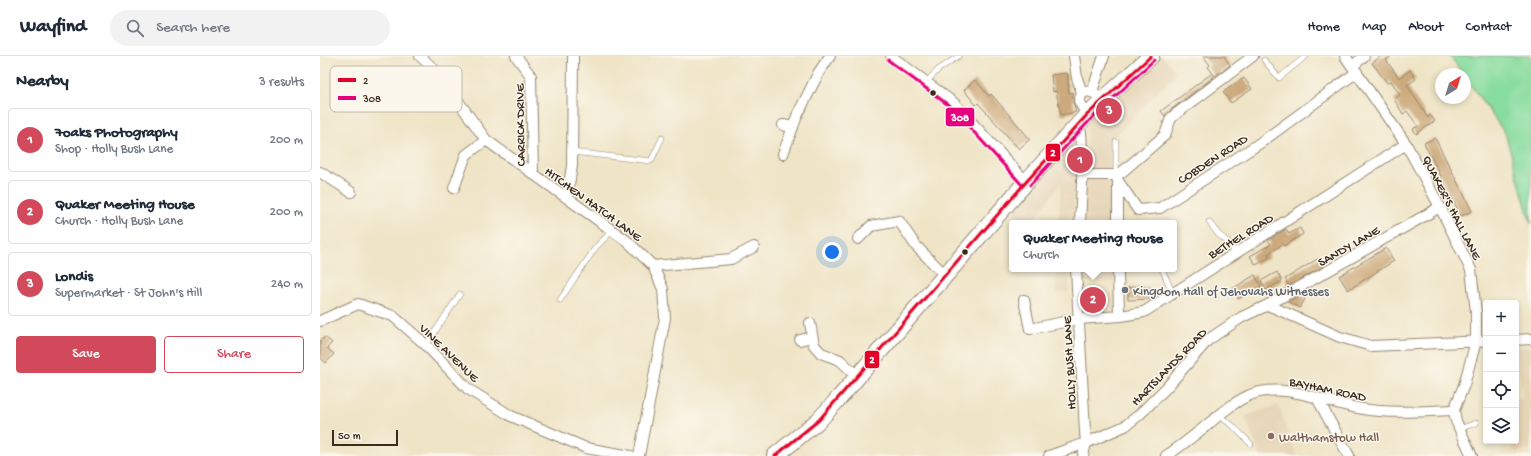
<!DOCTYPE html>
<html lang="en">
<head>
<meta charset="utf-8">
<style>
  :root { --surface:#fff; --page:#f2f2f3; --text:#1f2937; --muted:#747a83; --line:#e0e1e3; --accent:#d1495b }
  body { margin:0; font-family:"Gochi Hand",sans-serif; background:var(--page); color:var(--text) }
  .controls { position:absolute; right:12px; bottom:12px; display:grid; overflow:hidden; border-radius:4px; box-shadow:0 2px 6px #0003 }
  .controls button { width:36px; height:36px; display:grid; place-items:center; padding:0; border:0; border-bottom:1px solid var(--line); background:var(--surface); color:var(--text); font:20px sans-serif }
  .compass { position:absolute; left:1115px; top:12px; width:36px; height:36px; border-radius:50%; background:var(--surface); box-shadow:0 2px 6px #0003; rotate:38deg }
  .scale { position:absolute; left:12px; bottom:10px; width:66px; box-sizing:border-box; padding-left:4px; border:2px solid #3b2a1e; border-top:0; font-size:11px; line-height:14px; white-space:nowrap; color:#3b2a1e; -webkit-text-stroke:3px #fbf7ec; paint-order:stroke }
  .you { position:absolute; left:512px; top:196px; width:14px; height:14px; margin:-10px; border:3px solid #fff; border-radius:50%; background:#1a73e8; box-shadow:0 0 0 6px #1a73e833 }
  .badge { display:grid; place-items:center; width:26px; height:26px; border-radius:50%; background:var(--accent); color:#fff; font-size:13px; font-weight:700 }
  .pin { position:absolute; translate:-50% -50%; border:2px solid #fff; box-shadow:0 1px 4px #0006 }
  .popup { position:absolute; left:689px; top:164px; width:168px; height:52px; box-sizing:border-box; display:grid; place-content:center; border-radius:4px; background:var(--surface); filter:drop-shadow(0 1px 3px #0005); font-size:13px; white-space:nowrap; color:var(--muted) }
  .popup b { font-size:15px; color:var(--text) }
  .popup::after { content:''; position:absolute; left:50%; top:100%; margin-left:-8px; border:8px solid transparent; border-top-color:var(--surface) }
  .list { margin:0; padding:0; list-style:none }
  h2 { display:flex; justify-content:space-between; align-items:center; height:52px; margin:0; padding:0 16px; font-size:17px }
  h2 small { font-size:13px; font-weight:400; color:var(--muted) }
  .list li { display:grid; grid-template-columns:26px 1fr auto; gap:12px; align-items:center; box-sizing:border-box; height:64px; margin:0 8px 8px; padding:0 8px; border:1px solid var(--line); border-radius:4px }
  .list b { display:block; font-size:15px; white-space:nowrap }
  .list p { margin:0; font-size:13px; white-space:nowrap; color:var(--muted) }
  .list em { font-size:13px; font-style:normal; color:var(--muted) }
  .actions { display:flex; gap:8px; padding:12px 16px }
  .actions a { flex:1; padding:9px 0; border:1px solid var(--accent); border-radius:4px; text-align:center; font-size:14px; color:var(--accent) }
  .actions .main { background:var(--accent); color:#fff }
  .icon { flex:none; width:22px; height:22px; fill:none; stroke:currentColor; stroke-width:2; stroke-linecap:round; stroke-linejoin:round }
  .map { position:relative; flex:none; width:1211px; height:400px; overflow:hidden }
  header { display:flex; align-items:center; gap:24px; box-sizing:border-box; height:56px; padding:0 20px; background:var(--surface); border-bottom:1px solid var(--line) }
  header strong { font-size:19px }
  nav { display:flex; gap:22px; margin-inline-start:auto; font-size:14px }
  .search { width:280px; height:36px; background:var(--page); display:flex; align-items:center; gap:10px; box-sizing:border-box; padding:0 14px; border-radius:22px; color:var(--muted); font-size:15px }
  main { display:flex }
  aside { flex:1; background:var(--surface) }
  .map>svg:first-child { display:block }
</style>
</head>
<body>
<header>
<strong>Wayfind</strong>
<div class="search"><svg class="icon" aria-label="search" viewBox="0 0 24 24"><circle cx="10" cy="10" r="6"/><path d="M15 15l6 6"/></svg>Search here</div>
<nav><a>Home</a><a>Map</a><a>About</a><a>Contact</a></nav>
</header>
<main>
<aside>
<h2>Nearby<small>3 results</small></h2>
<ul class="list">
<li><span class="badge">1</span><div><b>7oaks Photography</b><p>Shop · Holly Bush Lane</p></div><em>200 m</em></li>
<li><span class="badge">2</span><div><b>Quaker Meeting House</b><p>Church · Holly Bush Lane</p></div><em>200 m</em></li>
<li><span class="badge">3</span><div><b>Londis</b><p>Supermarket · St John's Hill</p></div><em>240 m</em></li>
</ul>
<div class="actions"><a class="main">Save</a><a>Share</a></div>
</aside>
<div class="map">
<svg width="1211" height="400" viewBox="0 0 1211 400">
  <rect width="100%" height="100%" fill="#fbf7ec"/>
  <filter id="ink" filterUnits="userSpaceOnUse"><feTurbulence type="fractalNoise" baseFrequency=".025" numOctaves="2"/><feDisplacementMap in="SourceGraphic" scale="8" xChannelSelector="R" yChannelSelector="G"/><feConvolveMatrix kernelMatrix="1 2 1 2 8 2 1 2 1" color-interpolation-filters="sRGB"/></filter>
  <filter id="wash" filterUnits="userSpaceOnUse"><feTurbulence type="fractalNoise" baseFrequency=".012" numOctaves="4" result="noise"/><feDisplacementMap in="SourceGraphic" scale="16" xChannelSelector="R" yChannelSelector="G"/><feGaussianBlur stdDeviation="0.9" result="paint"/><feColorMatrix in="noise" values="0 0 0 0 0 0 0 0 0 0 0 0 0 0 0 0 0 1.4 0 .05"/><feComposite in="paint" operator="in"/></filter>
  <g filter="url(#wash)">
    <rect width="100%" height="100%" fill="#efe4c6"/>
    <!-- built -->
    <g fill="#e6d5b7">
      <path d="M839,0H842L857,16L792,83L793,167H764L768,63Z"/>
      <path d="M759,79L753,167H739L741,127L711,167H706L694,156Z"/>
      <path d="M737,213H751L749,236L735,237Z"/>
      <path d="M763,213H794V226H762Z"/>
      <path d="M1196,291H1211V392L1196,397L1189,385H1196V344L1203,341L1196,301Z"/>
      <path d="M958,349L977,400H940L925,360Z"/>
    </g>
    <!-- green -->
    <path fill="#87dc9f" stroke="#61835e" d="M1130,0H1211V168L1185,77L1145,21V18H1143Z"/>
    <g id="blocks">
      <!-- building -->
      <g fill="#cdaa7d">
        <path d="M883,0H904L910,9L895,20L888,11L890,9Z"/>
        <path d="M1061,0H1071L1066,4L1079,22L1090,14L1096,23L1087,29L1108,62L1110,59L1115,65L1096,78L1093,73L1098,70L1087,55L1083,58L1074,43L1080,39L1071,25L1067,27L1052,7Z"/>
        <path d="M747,17L749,37L753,36V46L756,56L741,59L736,35L733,36L731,19Z"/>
        <path d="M891,18L893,22L852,53L845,60L841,55Z"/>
        <path d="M924,22L932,33L911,47L903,36Z"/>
        <path d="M655,24L669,40L671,38L710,83L699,93L658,47L656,49L644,34Z"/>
        <path d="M1115,82L1152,155L1141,160L1104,87Z"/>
        <path d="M980,172L983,178L964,190L963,188L948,198L950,201L936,209L930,200L951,188L948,184L966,173L969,178Z"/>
        <path d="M1066,192L1074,205L1028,234L1019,220Z"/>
        <path d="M999,202L1004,210L969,230L965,223Z"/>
        <path d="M957,216L962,225L946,234L941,225Z"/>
        <path d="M935,219L941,230L918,243L912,233Z"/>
        <path d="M825,231V232H830L831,243L808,244V232Z"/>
        <path d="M980,239L985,243L980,252L968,246Z"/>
        <path d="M5,281L12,287L7,292L14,298L6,307L0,301V285Z"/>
      </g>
    </g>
  </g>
  <g filter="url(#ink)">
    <use href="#blocks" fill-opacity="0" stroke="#958772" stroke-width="1"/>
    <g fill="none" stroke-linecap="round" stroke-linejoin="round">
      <!-- lane casing -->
      <g stroke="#958772" stroke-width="6">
        <g id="lane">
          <path d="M944,4L959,22L986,0"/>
          <path d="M606,26L619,13L639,0"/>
          <path d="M796,86V119"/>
          <path d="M252,96L331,105L342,82"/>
          <path d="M889,166L898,178L909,187L916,197"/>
          <path d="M842,213L853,238"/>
          <path d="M240,244L276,191L293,174"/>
          <path d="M106,289L140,238"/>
          <path d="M899,360L912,369L931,388"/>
          <path d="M1139,373L1156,367"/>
        </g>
      </g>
      <!-- street casing -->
      <g stroke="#958772" stroke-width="12">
        <g id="street">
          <path d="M100,0L118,17L166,84L307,185L333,210L343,233L345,262L319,400"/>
          <path d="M196,0L211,20L213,118"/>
          <path d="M571,0L634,47L706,126"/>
          <path d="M754,0L757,22L762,37"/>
          <path d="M1025,0L1086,88L1120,151L1151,214L1156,256V285L1144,329L1134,354L1136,365L1152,400"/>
          <path d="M1033,10L1044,0"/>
          <path d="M772,36L784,0"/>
          <path d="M767,59L759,45L762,37C771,33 776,38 783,44"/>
          <path d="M463,69L473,71"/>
          <path d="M757,70L761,77L763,107L760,167"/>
          <path d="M463,98L477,60L499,16L510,0"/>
          <path d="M0,116L31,136"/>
          <path d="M762,119H796L798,125L818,154L840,152L940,87L1037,16"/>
          <path d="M796,119L802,116L845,79L851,62L856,58L933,0"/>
          <path d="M134,132L146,99L166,84"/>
          <path d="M247,141L252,110L253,0"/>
          <path d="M798,167V125"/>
          <path d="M538,183L551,170L579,165L596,190L625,219"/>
          <path d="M333,210L411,203L434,191"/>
          <path d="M756,213L765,375L766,387L763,400"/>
          <path d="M798,213L799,260"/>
          <path d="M704,244L710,273L758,263L801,260L824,256L1086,88"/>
          <path d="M948,249L1120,151"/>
          <path d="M0,265L38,248L73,260L106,289L148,333L191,360L266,392L311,400"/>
          <path d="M490,267L494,289L501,297L520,304L538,321"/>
          <path d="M480,284L492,281"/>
          <path d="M1196,284L1211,283"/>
          <path d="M997,342L1029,400"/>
          <path d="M729,400L766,387L805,370L819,359L847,331L888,284L922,261L948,249L1020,281L1051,290L1166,285"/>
          <path d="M846,400C863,389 877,377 892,365C904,355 916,345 930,339C965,325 1007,348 1043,353C1073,358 1104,355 1134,354"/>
        </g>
      </g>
      <!-- primary casing -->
      <g stroke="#958772" stroke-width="18">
        <path id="primary" d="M455,400L499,364L520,341L706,126L767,59L831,0"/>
      </g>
      <!-- lane -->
      <use href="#lane" stroke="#fff" stroke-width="5"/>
      <!-- street -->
      <use href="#street" stroke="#fff" stroke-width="10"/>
      <!-- primary -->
      <use href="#primary" stroke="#fff" stroke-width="16"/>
      <!-- bus-1 casing -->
      <g stroke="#fbf7ec" stroke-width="6">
        <path id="bus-1" d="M455,400L499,364L706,126L767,59L831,0"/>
      </g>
      <!-- bus-2 casing -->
      <g stroke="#fbf7ec" stroke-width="6">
        <g id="bus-2">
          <path d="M568,4L631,51L702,129"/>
          <path d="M710,129L771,63L834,4"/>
        </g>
      </g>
      <!-- bus-1 -->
      <use href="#bus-1" stroke="#e4002b" stroke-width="3"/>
      <!-- bus-2 -->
      <use href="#bus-2" stroke="#e5007d" stroke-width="3"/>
    </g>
  </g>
  <!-- markers -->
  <g fill="#3b2a1e" stroke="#fbf7ec" stroke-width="1.5">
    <circle cx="613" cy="37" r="3.5"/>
    <circle cx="645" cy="196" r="3.5"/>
  </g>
  <circle fill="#6b7280" stroke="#fbf7ec" stroke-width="1.5" cx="805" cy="234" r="4"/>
  <circle fill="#8d6e63" stroke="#fbf7ec" stroke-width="1.5" cx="951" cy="380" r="4"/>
  <g text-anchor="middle" stroke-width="3" stroke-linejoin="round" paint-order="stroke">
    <!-- street labels -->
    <g font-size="13" fill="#3b2a1e" stroke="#fbf7ec">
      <text transform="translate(199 69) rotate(-91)" y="5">CARRICK DRIVE</text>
      <text transform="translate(892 102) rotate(-33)" y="5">COBDEN ROAD</text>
      <text transform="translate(274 147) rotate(36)" y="5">HITCHEN HATCH LANE</text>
      <text transform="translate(1133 151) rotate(63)" y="5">QUAKER'S HALL LANE</text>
      <text transform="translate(920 179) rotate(-32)" y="5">BETHEL ROAD</text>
      <text transform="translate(1028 189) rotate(-30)" y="5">SANDY LANE</text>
      <text transform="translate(130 296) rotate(44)" y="5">VINE AVENUE</text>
      <text transform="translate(748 307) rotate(-93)" y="5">HOLLY BUSH LANE</text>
      <text transform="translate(848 310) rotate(-46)" y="5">HARTSLANDS ROAD</text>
      <text transform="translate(1008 332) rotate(12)" y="5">BAYHAM ROAD</text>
    </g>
    <!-- worship labels -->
    <g font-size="13" fill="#5b616d" stroke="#fbf7ec" text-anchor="start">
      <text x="813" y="239">Kingdom Hall of Jehovahs Witnesses</text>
    </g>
    <!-- education labels -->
    <g font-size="13" fill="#785e54" stroke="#fbf7ec" text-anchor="start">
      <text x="959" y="385">Walthamstow Hall</text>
    </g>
  </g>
  <!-- legend -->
  <rect x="10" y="10" width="132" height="46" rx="6" fill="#fbf7ec" stroke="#c1baae" stroke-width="1"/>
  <rect x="18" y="22" width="18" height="4" fill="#e4002b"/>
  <rect x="18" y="40" width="18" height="4" fill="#e5007d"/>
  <g font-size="11" fill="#3b2a1e">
    <text x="43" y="28">2</text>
    <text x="43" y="46">308</text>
  </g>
  <g stroke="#fbf7ec" stroke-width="1.5">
    <rect x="625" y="51" width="30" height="20" rx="4" fill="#e5007d"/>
    <rect x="725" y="87" width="16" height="19" rx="4" fill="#e4002b"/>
    <rect x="544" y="294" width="16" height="19" rx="4" fill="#e4002b"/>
  </g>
  <g font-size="11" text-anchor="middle" font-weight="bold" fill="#fff">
    <text x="640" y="65">308</text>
    <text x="733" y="100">2</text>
    <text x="552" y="307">2</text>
  </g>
</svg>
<div class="controls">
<button>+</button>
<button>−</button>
<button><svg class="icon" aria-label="locate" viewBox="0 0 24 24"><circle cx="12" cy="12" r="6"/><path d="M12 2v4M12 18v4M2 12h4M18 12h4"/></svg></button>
<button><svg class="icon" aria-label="layers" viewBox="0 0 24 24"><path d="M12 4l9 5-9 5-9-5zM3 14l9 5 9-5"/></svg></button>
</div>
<svg class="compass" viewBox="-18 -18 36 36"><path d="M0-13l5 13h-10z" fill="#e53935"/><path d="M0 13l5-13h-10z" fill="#747a83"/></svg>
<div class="scale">50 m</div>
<div class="you"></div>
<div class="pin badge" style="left:760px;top:104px">1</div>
<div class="pin badge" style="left:773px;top:244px">2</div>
<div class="popup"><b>Quaker Meeting House</b>Church</div>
<div class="pin badge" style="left:789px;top:55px">3</div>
</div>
</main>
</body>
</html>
